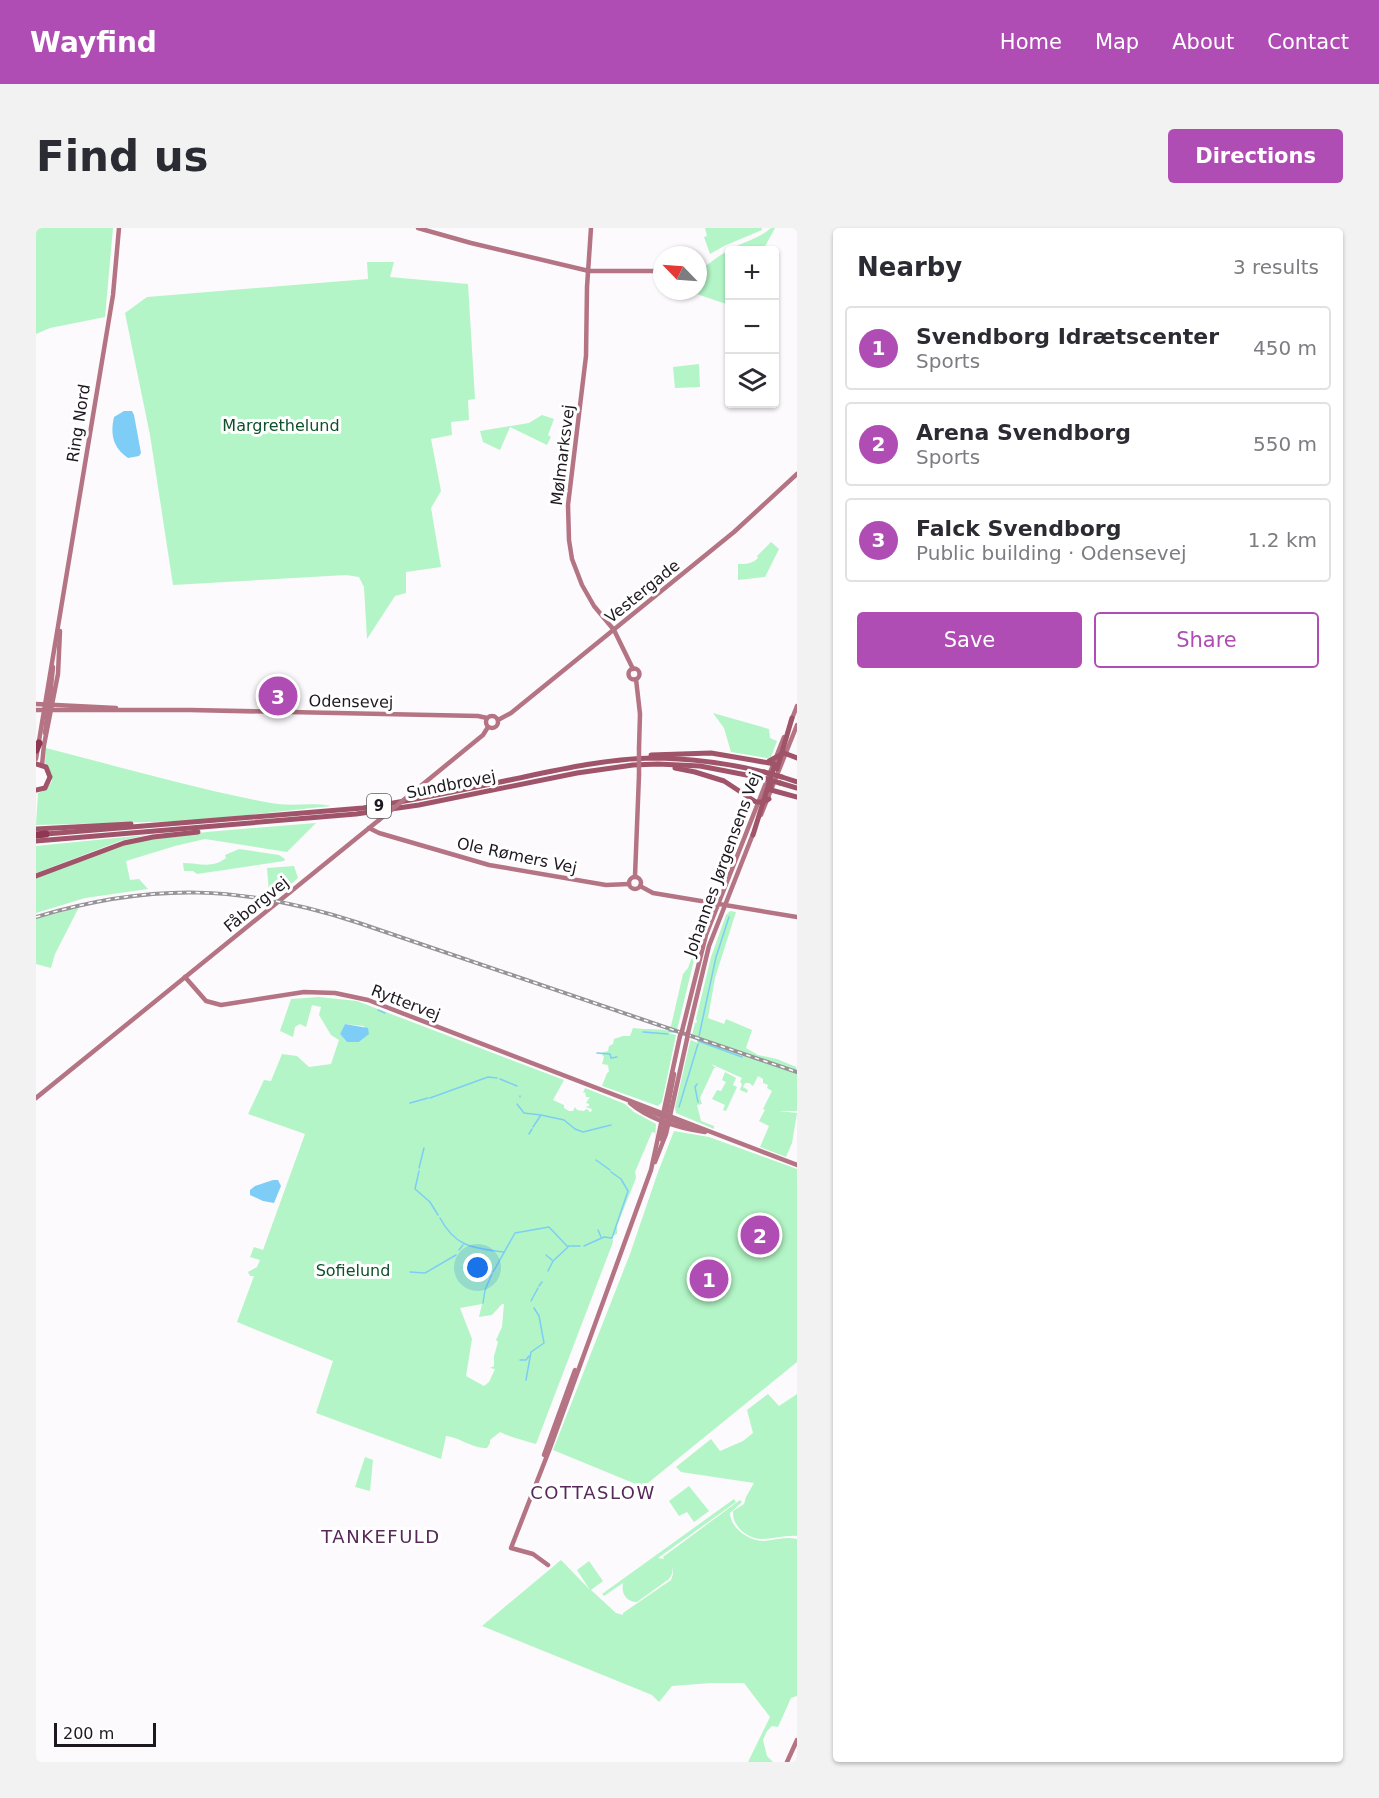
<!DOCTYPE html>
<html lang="en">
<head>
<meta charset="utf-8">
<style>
  :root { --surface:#fff; --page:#f2f2f3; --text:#2b2b33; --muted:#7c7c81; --line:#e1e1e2; --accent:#b04db4 }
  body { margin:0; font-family:"DejaVu Sans",sans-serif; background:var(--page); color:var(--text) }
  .controls { position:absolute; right:18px; top:18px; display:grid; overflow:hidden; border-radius:6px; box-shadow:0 2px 4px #0004 }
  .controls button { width:54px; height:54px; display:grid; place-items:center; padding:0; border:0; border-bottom:2px solid var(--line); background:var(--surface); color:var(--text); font:30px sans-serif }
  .compass { position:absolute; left:617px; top:18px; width:54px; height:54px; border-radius:50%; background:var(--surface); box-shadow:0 2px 4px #0004; rotate:295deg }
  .scale { position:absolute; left:18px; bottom:15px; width:102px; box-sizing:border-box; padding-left:6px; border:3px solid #1d181f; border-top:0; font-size:16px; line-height:21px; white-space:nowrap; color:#1d181f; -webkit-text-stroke:4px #fff; paint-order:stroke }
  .you { position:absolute; left:442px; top:1040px; width:21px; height:21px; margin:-15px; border:4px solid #fff; border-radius:50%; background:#1a73e8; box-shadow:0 0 0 9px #1a73e833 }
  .badge { display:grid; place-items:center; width:39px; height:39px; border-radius:50%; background:var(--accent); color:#fff; font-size:20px; font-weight:700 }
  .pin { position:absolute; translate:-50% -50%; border:3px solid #fff; box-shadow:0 2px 6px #0006 }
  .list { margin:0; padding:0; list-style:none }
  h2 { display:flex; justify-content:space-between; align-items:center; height:78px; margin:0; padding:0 24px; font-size:26px }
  h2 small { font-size:20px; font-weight:400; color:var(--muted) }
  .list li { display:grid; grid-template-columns:39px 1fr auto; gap:18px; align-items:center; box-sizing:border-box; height:84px; margin:0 12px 12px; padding:0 12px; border:2px solid var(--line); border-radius:6px }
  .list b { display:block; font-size:22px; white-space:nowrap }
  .list p { margin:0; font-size:20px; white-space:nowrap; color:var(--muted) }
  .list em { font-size:20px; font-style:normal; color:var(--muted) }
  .actions { display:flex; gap:12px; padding:18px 24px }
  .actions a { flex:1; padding:14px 0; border:2px solid var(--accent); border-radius:6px; text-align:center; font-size:21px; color:var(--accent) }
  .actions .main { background:var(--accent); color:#fff }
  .icon { flex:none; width:33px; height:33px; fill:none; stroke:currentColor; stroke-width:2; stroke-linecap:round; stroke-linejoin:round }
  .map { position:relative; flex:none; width:761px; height:1534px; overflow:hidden; border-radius:6px }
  header { display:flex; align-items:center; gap:36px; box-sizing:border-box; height:84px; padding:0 30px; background:var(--accent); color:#fff }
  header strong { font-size:28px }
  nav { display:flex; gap:33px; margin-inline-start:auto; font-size:21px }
  .intro { display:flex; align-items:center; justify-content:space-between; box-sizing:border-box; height:144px; padding:0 36px }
  h1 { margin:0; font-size:42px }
  .button { padding:15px 27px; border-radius:6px; background:var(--accent); color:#fff; font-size:21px; font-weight:700 }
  main { display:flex; gap:36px; padding:0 36px }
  aside { flex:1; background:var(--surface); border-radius:6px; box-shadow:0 2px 4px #0004 }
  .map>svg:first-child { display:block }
</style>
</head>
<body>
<header>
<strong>Wayfind</strong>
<nav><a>Home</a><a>Map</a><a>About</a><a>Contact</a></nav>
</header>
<div class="intro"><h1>Find us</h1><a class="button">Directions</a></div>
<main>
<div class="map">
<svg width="761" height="1534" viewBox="0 0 761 1534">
  <rect width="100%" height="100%" fill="#fcfafd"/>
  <!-- green -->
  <g fill="#b3f5c6" fill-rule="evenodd">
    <path d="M0,0H77L69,89L14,100L0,106Z"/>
    <path d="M669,0H726V2L688,18L674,26L668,9L671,8Z"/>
    <path d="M735,0H739L727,22H694L693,77L652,63H662V43C673,36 682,28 693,22C707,14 723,11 735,0Z"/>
    <path d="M331,34H358L354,49L432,56L439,171L432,172L433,192L415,194L416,207L395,211L405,263L395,280L405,339L370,344V365L359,368L331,411L328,359L323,349L310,347L137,357L114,207L89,85L111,69L332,51Z"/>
    <path d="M663,136L664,159L639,160L637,139Z"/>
    <path d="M506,187L518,191L512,207L515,209L511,217L474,199L464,222L447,214L444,203L493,195Z"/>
    <path d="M735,314L743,321L729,349L702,352V336C710,336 716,336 722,330L721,328Z"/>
    <path d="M677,485L733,501L734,510L741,513L735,529L731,530L695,524L688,500Z"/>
    <path d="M10,520C85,539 159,561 235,575C254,579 275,574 295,578L154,593L0,597L2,565L10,562L16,553V546L9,535Z"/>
    <path d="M280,595L251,624L169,611L139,618L90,633L94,652L103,651L112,661L49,670L0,685V650C32,638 72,619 105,613C162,603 222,600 280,595Z"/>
    <path d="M110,607L84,613L0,645V618Z"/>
    <path d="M203,621L243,627L249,631L248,633L161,646L157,643H148L147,635C163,635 176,641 190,630L189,627Z"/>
    <path d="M258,638L262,650L240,669L233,664L231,640Z"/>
    <path d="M43,679L19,726L15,740L0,736V691Z"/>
    <path d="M694,683L700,684L679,750L672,790L688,796L690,791L716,802L710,820L722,827L741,831L760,839L761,843L656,807L659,795L661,794L660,791L675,729L690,687Z"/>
    <path d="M668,696V699L658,732L641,802L633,799L635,798L647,746L652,740Z"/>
    <path d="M283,769L321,773L528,852L517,872L528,877V880L533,883H537L539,879L541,882L548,883L550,881L553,882L552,883L555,884L556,881L549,879L553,878V876L550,875L554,869H550L549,864L547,865L549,860L589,876L598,884L620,896L619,912L620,905L616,904L599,944L600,950L581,998V1006L576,1008L577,1014L500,1216C487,1212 474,1209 464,1204L454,1212V1215L451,1220H448C434,1219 425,1210 410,1208L405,1231L280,1185L297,1133L201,1094L218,1048H214L212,1044L221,1039L224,1032L214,1029L218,1019L227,1022L269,906L212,886L228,852L235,853L246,826L261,828L273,839L295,836L303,812L295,807L283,787L285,779L276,777L270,799L264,796L259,799L257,809L244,803L255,771ZM309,796L328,798L330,808L323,814H311L304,806ZM446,1076L443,1089L456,1087L466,1076H468L466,1099L460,1112L462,1114L458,1128V1138L454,1140L459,1141L453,1154L448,1158L430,1148L436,1111L424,1080Z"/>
    <path d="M597,800C611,802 627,800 638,804L632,805L640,807L626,874L622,878L566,858L571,845L573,844L572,837L566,836L568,829L565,825L572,823L573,818L577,816L578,811L587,808H594Z"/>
    <path d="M660,811L761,846V883H743L761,885L756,915L750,929L724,919L733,898L723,893L729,882L727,881L736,863L731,860L732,857L727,855V851L722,848L717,858L713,855H709L707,859L712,862L711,865L704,862L706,856L704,854L706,850L675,836L680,840H678L664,870L666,876L661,877L665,893L678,898V901L640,885L639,879L654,814L655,812L662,815Z"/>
    <path d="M689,844L700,850L697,857L701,859L690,883L687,882L689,877L676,871L681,862L685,863L690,854L686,852Z"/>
    <path d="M638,903L673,909L761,941V1134L607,1259L517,1222L594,1026L622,944Z"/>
    <path d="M732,1166L743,1178L761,1166V1308C749,1307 738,1311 726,1311C711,1311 696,1298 697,1283L708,1276L710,1269L718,1255L645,1244L640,1239L675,1211L684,1223L707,1213L717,1205L711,1182Z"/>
    <path d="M329,1229L337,1232L334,1263L319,1259Z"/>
    <path d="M653,1258L673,1283L658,1294L651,1284L643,1288L633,1273Z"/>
    <path d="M698,1271L700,1274L622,1330L628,1331L627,1329L704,1272L706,1274L694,1285C694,1300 713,1313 728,1313C739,1312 749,1308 761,1311V1468L755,1470L742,1499L736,1498L731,1503L727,1512L731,1528L737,1534H712L734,1489L708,1455H675L636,1458L623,1474L616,1467L446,1398L525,1332L554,1362L541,1342L553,1333L567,1353L555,1362L580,1385L587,1387V1385L635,1352L637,1346L636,1339V1346L633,1351L601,1374C590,1374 585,1365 587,1355L568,1368L566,1366Z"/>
  </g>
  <!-- water -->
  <g fill="#7ecdf6">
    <path d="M88,183H96L98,187L105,225L103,228L92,230C77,220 74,206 78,189Z"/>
    <path d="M309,796L332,800L333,806L323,814H311L304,806Z"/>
    <path d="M237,952H242L245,958L238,975L227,973L214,967V962L219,958Z"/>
  </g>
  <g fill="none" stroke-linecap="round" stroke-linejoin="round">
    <!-- stream -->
    <g stroke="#7ecdf6" stroke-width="1.5">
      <path d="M342,782L349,785"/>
      <path d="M633,803L638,804"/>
      <path d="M607,804L632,806"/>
      <path d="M663,808L680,729L693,689"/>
      <path d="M662,813L706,829"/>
      <path d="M561,825L574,826L575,830L581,829"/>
      <path d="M464,851L481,858"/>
      <path d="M661,856L659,859L662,874"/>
      <path d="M484,868V869"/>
      <path d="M394,870L452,849L461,850"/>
      <path d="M374,875L392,870"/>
      <path d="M481,876L488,885L505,887"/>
      <path d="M643,879L662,816"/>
      <path d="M497,899L505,887L528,892L539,901L547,904L575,897"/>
      <path d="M493,906L496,901"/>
      <path d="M560,932L574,942"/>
      <path d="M383,940L388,920"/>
      <path d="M383,943L379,961L394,974L402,987"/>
      <path d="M404,990C420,1020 438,1020 468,1024"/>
      <path d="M562,1002L565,1009"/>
      <path d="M548,1018L568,1009L576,1010L592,963L585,951L575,944"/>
      <path d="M423,1022L427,1017"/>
      <path d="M510,1027L516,1032"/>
      <path d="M512,1043L517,1033L532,1019"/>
      <path d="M374,1044L389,1045L420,1027"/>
      <path d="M457,1044L479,1005L513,999L531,1018H544"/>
      <path d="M503,1058L506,1054"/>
      <path d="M495,1073L502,1060"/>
      <path d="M447,1075L449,1062L456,1046"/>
      <path d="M484,1132H490L493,1128"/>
      <path d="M490,1152L495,1124L508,1115L503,1088L498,1080"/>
    </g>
    <!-- secondary -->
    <g stroke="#b47484" stroke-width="4.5">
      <path d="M382,0L435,15L553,43H625"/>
      <path d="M555,0L551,59L550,128L532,277L533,312L536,331L546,357L558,378L578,402L597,441"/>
      <circle cx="598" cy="446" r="5.5"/>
      <path d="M600,451L604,486L603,520"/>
      <path d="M0,476L80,480"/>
      <path d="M13,478L17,439"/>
      <path d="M0,482H154L442,488L451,490"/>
      <circle cx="456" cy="494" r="6"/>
      <path d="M462,492L475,485L698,304L761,246"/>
      <path d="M755,493L761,478"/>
      <path d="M9,505L12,481"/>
      <path d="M0,531L77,67L83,0"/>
      <path d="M6,537L8,517L22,446L24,403"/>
      <path d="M381,561L447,507L452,499"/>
      <path d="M725,587L761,497"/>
      <path d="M333,600L343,605L453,637L570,657L593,656"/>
      <path d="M599,648L603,547"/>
      <circle cx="599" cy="655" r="6"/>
      <path d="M604,658L617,665L761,689"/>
      <path d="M149,749L170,773L185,777L268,764L299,765L332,772L761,937"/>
      <path d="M646,803L670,707L748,509"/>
      <path d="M652,805L673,718L717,606"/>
      <path d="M0,870L343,592"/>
      <path d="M594,875C614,892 643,900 669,904"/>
      <path d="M602,879L659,901"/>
      <path d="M630,888L638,846"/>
      <path d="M625,911L630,893"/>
      <path d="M619,934L630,906L651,811"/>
      <path d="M508,1227L539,1142"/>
      <path d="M512,1337L497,1326L475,1320L514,1220L615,942L644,808"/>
      <path d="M751,1534L761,1512"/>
    </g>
    <!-- primary -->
    <g stroke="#a05469" stroke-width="5">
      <path d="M615,527L675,525L739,536L717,607"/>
      <path d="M733,533L748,525L761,530"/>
      <path d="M0,536L10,539L14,549L9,560L0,562"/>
      <path d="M639,540L659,544L688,553L720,574H727L733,571"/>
      <path d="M741,541L756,490"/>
      <path d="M746,549L761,554"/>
      <path d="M744,555L761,560"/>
      <path d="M735,556V562L761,569"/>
      <path d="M0,601L95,596"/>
      <path d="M10,606L327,580C381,572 435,560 488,549C530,540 572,531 615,530C654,530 691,535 728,544"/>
      <path d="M0,613L320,586L383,577L541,545L597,537L622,536L664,538L726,550"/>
      <path d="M0,648L88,615L117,609L162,604"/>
    </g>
    <!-- highway -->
    <g stroke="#8e3652" stroke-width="7">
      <path d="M0,522L3,515"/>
      <path d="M0,607L10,606"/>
    </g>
    <!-- rail casing -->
    <g stroke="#979398" stroke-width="4">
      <path id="rail" d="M0,689C117,654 207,657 323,695L761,844"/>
    </g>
    <!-- rail -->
    <use href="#rail" stroke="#fff" stroke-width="1.5" stroke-dasharray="4.5" stroke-linecap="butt"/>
    <!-- secondary-bridge -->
    <g stroke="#b47484" stroke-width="4.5">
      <path d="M603,547V520"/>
      <path d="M343,592L381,561"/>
      <path d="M644,808L646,803"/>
      <path d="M651,811L652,805"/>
    </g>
    <!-- primary-bridge -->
    <g stroke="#a05469" stroke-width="5">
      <path d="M728,544L746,549"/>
      <path d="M726,550L744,555"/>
    </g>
  </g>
  <g text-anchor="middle" stroke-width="6" stroke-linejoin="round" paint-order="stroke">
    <!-- shield labels -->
    <rect fill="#fff" stroke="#615d62" stroke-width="1.5" x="331" y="566" width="24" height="24" rx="4.5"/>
    <g font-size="15" font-weight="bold" fill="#1d181f">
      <text x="343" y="583">9</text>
    </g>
    <!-- street labels -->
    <g font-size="16" fill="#1d181f" stroke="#fff">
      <text transform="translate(42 195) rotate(-81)" y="6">Ring Nord</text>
      <text transform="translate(526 227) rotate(-83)" y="6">Mølmarksvej</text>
      <text transform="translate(606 363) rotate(-39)" y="6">Vestergade</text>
      <text transform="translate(315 473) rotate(1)" y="6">Odensevej</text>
      <text transform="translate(415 556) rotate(-11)" y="6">Sundbrovej</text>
      <text transform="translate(481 627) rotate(12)" y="6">Ole Rømers Vej</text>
      <text transform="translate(686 636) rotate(-70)" y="6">Johannes Jørgensens Vej</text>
      <text transform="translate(220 676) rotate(-39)" y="6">Fåborgvej</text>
      <text transform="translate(370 774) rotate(21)" y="6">Ryttervej</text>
    </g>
    <!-- park labels -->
    <g font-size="16" fill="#0e512b" stroke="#fff">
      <text x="245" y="203">Margrethelund</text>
      <text x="317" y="1048">Sofielund</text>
    </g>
    <!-- neighbourhood labels -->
    <g font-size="18" letter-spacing="1.5" fill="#572859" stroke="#fff">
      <text x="557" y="1271">COTTASLOW</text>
      <text x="345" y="1315">TANKEFULD</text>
    </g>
  </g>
</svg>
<div class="controls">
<button>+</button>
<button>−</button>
<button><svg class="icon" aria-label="layers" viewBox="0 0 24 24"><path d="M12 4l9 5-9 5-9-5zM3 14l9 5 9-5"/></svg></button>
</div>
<svg class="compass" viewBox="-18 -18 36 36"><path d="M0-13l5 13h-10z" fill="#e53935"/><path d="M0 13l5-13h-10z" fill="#7c7c81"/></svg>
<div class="scale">200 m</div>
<div class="you"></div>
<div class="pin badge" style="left:673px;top:1051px">1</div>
<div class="pin badge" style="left:724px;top:1007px">2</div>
<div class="pin badge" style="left:242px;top:468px">3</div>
</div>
<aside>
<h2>Nearby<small>3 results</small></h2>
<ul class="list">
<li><span class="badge">1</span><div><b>Svendborg Idrætscenter</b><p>Sports</p></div><em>450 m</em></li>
<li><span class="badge">2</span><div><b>Arena Svendborg</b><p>Sports</p></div><em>550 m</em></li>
<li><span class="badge">3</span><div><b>Falck Svendborg</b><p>Public building · Odensevej</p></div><em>1.2 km</em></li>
</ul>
<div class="actions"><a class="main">Save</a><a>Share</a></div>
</aside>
</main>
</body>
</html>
